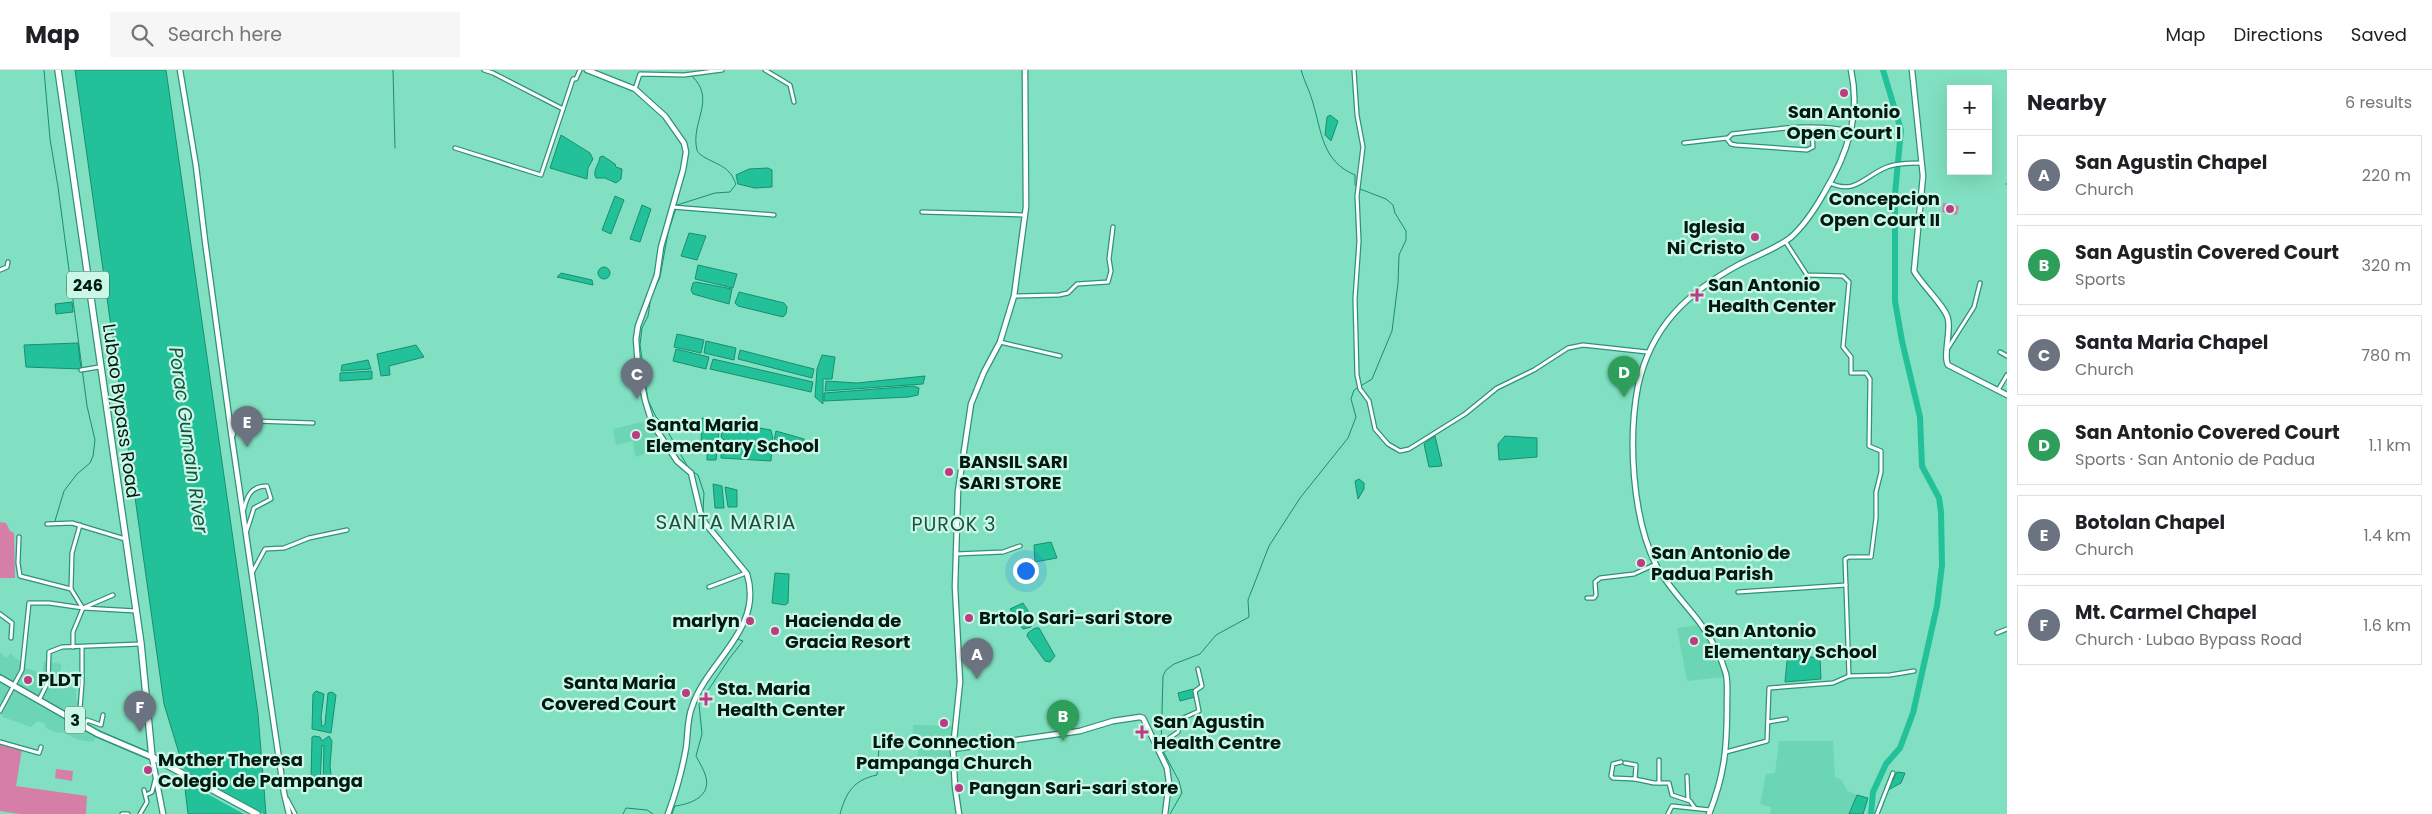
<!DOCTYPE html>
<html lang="en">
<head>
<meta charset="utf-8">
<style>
  :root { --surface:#fff; --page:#f6f6f6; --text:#202124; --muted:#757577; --line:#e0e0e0; --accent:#db2777 }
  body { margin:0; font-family:Poppins,sans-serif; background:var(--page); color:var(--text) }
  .controls { position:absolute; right:15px; top:15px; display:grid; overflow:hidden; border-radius:0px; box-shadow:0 5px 20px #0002 }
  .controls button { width:45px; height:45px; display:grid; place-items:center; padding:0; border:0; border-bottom:1px solid var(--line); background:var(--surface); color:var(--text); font:25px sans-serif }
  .you { position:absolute; left:1025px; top:500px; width:18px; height:18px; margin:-12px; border:4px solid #fff; border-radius:50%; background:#1a73e8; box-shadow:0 0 0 8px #1a73e833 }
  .badge { display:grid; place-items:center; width:32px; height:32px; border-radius:50%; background:var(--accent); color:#fff; font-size:16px; font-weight:700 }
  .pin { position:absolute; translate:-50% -41px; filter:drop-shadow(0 1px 2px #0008) }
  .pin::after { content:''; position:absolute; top:26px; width:18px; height:15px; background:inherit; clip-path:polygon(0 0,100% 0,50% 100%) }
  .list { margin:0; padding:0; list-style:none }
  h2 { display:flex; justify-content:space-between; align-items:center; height:65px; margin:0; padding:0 20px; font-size:21px }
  h2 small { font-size:16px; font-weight:400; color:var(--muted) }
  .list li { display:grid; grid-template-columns:32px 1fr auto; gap:15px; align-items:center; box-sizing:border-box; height:80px; margin:0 10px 10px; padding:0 10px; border:1px solid var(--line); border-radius:0px }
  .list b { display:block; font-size:19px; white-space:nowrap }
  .list p { margin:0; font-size:16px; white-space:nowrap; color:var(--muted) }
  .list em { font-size:16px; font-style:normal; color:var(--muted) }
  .icon { flex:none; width:28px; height:28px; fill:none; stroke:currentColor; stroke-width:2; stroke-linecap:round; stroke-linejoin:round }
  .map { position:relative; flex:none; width:2007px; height:744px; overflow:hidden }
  header { display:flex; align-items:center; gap:30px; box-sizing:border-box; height:70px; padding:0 25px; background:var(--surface); border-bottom:1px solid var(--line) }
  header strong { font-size:24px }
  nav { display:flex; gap:28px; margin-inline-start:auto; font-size:18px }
  .search { width:350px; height:45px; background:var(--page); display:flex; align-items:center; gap:12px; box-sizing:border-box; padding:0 18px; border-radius:0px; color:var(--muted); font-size:19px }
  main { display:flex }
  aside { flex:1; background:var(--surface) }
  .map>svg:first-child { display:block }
</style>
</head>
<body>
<header>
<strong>Map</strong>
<div class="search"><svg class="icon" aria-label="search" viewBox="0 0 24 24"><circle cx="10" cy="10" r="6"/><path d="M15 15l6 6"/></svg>Search here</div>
<nav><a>Map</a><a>Directions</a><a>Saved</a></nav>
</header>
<main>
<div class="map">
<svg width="2007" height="744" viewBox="0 0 2007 744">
  <rect width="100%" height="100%" fill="#81e0c1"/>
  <!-- built -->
  <g fill="#6cd5b4">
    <path d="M650,350L665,377L635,387L633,371L616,375L613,359Z"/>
    <path d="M1699,555L1716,585L1724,607L1687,611L1677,558Z"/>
    <path d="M0,583L7,588L10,583L21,592L22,597L42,603L44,591L61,594V608L55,607V610L62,617L76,618V629L79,631V648L0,605Z"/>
    <path d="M0,612L12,619L0,639Z"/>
    <path d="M15,619L97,666L93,672L79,670L62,662L58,663L46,658L44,653L38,651L31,657L3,647L1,642Z"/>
    <path d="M913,655L954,656L952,687L918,686V674H912Z"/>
    <path d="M1779,671H1833L1835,707L1842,710L1847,721L1857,725L1849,744H1770L1771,737L1760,734L1766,704L1775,703Z"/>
  </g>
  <!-- green -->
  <g fill="#d57ea8">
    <path d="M1943,133L1959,136L1957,145L1942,142Z"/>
    <path d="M0,452L6,453L10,461L14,463L15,508H0Z"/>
    <path d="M0,673L22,679L16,716L87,726L86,744H20L0,741Z"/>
    <path d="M56,699L73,701L72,711L55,708Z"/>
  </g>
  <!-- water -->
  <g fill="#22c199" stroke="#188f70">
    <path d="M75,0H166L258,644L266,744H188L182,693L164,634Z"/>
    <path d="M1330,45L1338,51L1331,71L1325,65L1327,47Z"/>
    <path d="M561,65L590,83L593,89L588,98L587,109L550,98Z"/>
    <path d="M603,86L615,94L616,97L622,99L621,109L616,113L605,108H596C592,101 599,95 600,87Z"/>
    <path d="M768,98L772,100V117L755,118L738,114L736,105L749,99Z"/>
    <path d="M615,126L624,130L611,164L602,160Z"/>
    <path d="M642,135L651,139L640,172L630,169Z"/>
    <path d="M689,163L706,166L697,190L681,186Z"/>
    <path d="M698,195L737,204L733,218L695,209Z"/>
    <circle cx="604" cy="203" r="6"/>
    <path d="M561,203L592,210L593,215L557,207Z"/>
    <path d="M696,212L732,219L729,234L693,224L691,220L693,213Z"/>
    <path d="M739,222L784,233L787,237L786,244L783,247L738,236L735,233Z"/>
    <path d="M72,232L73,242L56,244L55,234Z"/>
    <path d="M677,264L704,270L701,283L674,277Z"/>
    <path d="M706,271L736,278L734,290L704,283Z"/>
    <path d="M78,273L81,299L26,297L24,275Z"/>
    <path d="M416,275L424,287L389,296L390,305L381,306L377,284Z"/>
    <path d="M676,279L709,287L706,299L673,291Z"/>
    <path d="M740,280L814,299L812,308L738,289Z"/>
    <path d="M822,285L835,287L832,309H823V334L815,327L817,299Z"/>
    <path d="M713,289L813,312L811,322L710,299Z"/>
    <path d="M368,290L371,299L341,301L342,295Z"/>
    <path d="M372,301V309L340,311V303Z"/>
    <path d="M925,306L923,314L825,321L826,311L857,313Z"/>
    <path d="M914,316L919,318L918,325L909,327L824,331V323Z"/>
    <path d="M702,348L720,352L716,390H707V378L701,374Z"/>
    <path d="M724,352L771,360L773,369L767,374L724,370L721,367Z"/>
    <path d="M776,361L804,369L805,379L774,371Z"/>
    <path d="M1435,366L1442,396L1429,397L1424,374Z"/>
    <path d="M1505,366L1537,368V387L1499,390L1498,374Z"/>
    <path d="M721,373L772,376L771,391L721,388Z"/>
    <path d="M1359,409L1364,413V419L1358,429L1355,411Z"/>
    <path d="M713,414L722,416L724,438H715Z"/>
    <path d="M725,417L737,420V437H728Z"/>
    <path d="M1051,472L1057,488L1035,492L1034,475Z"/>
    <path d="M775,503L789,504L788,533L785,535L772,533Z"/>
    <path d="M1023,533C1028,541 1034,547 1031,557L1023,559L1010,539Z"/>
    <path d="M1035,558H1039L1055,586L1050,592L1045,591L1027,566L1028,563Z"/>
    <path d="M1792,585L1820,588L1821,609L1785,612L1787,591Z"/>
    <path d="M1193,619L1195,627L1180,631L1178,623Z"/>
    <path d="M316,621L324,624L321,647L322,657L325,654L328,623L332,622L336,625L331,663L312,659L313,624Z"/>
    <path d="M314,666L320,667L322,671L329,666L332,671L330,696L332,713L323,711L324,676L322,675L320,712L312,711L311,709L312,667Z"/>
    <path d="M1897,702L1905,703L1901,713L1888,720Z"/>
    <path d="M1857,725L1868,728L1863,744H1849Z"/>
  </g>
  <!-- pier -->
  <path fill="#81e0c1" d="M180,696L194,706L264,744H244L182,710Z"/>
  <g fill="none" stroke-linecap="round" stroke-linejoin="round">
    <!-- stream -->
    <g stroke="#188f70" stroke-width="1">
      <path d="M44,0L50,69L58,117L87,336L95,370L93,386L90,393L77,404L64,421L55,451"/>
      <path d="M393,0L395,78"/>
      <path d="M1301,0C1304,11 1310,21 1313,33C1322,63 1322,91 1355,105V115L1357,117"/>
      <path d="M692,6C717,30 690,52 697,80C699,88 721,93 728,101C732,104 734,110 736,114L730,122L715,123L677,135L668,163L660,207L651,227L648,246L642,258L640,275L648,330L656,347L664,355L689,399L698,405L704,423L703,442"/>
      <path d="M2006,114H2007"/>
      <path d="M750,507L751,518"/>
      <path d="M623,744L626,738L647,740L653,744"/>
      <path d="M672,744L675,736C691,734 713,726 705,704C703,698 699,692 696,686L702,664L699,634L729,589L743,571L737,569L739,565"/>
      <path d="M840,744C846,723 853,710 877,705L879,677"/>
      <path d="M1170,744L1182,723L1179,711L1161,677L1163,606L1166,600L1174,594L1200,584L1216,565L1249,547L1248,530L1269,476L1300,428L1348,368L1356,347L1351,329L1354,320L1372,309L1392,261L1398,213L1399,185L1406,170V161L1395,143L1393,135L1386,129L1360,119"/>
    </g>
    <!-- river -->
    <path stroke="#22c199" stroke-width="6" d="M1871,744L1873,722L1886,694L1900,678L1913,643L1937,536L1942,495L1941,442L1939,428L1922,396L1920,347L1902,271L1895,231V124L1901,60L1883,0"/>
    <!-- street casing -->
    <g stroke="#2e9276" stroke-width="5.5">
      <g id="street">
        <path d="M484,0L493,3L563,39L573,9H576L580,0"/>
        <path d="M765,0L790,15L794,32"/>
        <path d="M1354,0L1357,45L1363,77L1357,126L1359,171L1355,229L1357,305L1360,319L1369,331L1375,359L1388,374L1400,381L1409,379L1465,344L1497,318L1534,300L1568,278L1583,275L1647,282"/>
        <path d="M635,19L640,4L684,5L722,0"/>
        <path d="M1812,57L1813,77L1807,80L1736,75L1731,74L1727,69L1732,64C1771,60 1812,52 1850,61"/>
        <path d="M1684,73L1727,68"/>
        <path d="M455,78L541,105L563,39"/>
        <path d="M1830,113C1856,125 1864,106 1887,97C1897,93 1911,93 1922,93"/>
        <path d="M672,137L774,145"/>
        <path d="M922,142L1024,145"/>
        <path d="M0,200L7,197L8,192"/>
        <path d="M1014,226L1059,225L1068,223L1077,214L1108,212L1111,201L1109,189L1113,157"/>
        <path d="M1000,272L1060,286"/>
        <path d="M1948,278L1974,237L1980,213"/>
        <path d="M2000,282L2007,286"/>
        <path d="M81,300L99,297"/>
        <path d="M1998,320L2007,305"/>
        <path d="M233,366L235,358L251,351L313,353"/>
        <path d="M244,439C247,426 251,416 267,416L271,429L254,438L246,463"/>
        <path d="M47,454L72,453L125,469"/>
        <path d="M80,455L72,483L71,519L82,537"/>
        <path d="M19,467L18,493L20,506L71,519"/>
        <path d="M956,484L1003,482L1020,476"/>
        <path d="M252,503L265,479L284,478L309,468L347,460"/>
        <path d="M709,517L746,503"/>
        <path d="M1738,522L1846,515"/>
        <path d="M1587,528H1594L1596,525L1595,512L1600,508L1634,504L1656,494"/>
        <path d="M0,544L12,553L11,568"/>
        <path d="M1997,563L2007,559"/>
        <path d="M73,577V562L83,538L136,541"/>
        <path d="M1849,606L1890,605L1914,601"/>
        <path d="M39,630L48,612L49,582L62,577L141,574"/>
        <path d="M0,641L22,600L29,533H49L83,538L113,525"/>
        <path d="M79,652L82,613V577"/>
        <path d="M1768,652L1786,649"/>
        <path d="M84,656L87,650L101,655L103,645"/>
        <path d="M0,672L39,683L41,677"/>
        <path d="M1160,681L1165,679V671L1178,662L1181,649L1199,641L1195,621L1202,616L1198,599"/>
        <path d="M1726,682L1767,671L1769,618L1833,613L1849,606L1845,489L1849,487H1871L1876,448V422L1881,402V381L1869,376L1870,309L1866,303H1851V287L1843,277L1849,212L1843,206L1807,205L1785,171"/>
        <path d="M1659,690V713"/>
        <path d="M1621,692L1613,694L1611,706L1613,708L1635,709L1636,695L1625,693"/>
        <path d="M1687,706L1688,730"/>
        <path d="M1635,709L1654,713H1669L1672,725L1690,731L1695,738"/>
        <path d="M146,725L152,722L155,710"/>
        <path d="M287,729L295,744"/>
        <path d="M122,744H128"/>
        <path d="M140,744L147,732L144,720"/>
        <path d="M1668,744L1672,736L1710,740"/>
        <path d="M1877,744L1893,703"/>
      </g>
    </g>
    <!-- secondary casing -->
    <g stroke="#2e9276" stroke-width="7">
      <g id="secondary">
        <path d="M180,0L196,96L205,171L232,369L284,723L289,744"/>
        <path d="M587,0L635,19L665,46L684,73L686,82L683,100L661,177L657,205L638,256L636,269L638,296L645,330L652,353L677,391L691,403L700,441L705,453L747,504C764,559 707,591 692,637C687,649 688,665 686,678C682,701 676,722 668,744"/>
        <path d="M1912,0L1923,106L1914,201C1921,214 1946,237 1948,249C1951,261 1943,286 1948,295L2007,325"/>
        <path d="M953,679L1080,661L1113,651L1140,647L1143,648L1167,698L1169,713L1165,744"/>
        <path d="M152,687L163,744"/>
        <path d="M959,744L955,717L953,679L960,612L955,517L958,421L971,334L984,302L1000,272L1014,226L1026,137L1025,0"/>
        <path d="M1709,744C1725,704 1727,677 1727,634C1727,624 1728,613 1726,604C1721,586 1711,568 1700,553C1685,533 1668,517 1656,495C1632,447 1628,368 1638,316C1651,256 1688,222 1740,194C1756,186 1775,179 1790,168C1804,156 1815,139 1824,123C1847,85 1861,45 1851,0"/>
      </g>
    </g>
    <!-- primary casing -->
    <g stroke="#2e9276" stroke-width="8">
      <path id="primary" d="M0,608L98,664L152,687"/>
    </g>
    <!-- highway casing -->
    <g stroke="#2e9276" stroke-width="8">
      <path id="highway" d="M58,0L141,574L152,687L257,744"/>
    </g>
    <!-- street -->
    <use href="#street" stroke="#fff" stroke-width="3"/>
    <!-- secondary -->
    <use href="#secondary" stroke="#fff" stroke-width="4.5"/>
    <!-- primary -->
    <use href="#primary" stroke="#fff" stroke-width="5"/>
    <!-- highway -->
    <use href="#highway" stroke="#fff" stroke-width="5.5"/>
  </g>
  <!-- markers -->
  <g fill="#bd3b83" stroke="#caf7e6" stroke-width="2">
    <circle cx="1844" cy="23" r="5"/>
    <circle cx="1950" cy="139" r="5"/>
    <circle cx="1755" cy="167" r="5"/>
    <path d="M1694.5 217.5h5v5h5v5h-5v5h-5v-5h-5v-5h5z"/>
    <circle cx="636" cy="365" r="5"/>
    <circle cx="949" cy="402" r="5"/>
    <circle cx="1641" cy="493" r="5"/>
    <circle cx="969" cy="548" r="5"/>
    <circle cx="750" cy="551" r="5"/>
    <circle cx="775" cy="561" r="5"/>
    <circle cx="1694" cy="571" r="5"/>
    <circle cx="28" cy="610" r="5"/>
    <circle cx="686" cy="623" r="5"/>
    <path d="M703.5 621.5h5v5h5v5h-5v5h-5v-5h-5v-5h5z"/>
    <circle cx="944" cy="653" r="5"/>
    <path d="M1139.5 654.5h5v5h5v5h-5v5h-5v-5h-5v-5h5z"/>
    <circle cx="148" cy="700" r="5"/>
    <circle cx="959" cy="718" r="5"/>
  </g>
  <g text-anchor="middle" stroke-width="4.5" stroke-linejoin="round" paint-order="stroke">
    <!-- shield labels -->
    <g fill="#caf7e6" stroke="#3d5c51" stroke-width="1">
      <rect x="67" y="201.5" width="42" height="27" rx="4"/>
      <rect x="65" y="636.5" width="20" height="27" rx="4"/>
    </g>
    <g font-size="16" font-weight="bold" fill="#001911">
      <text x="88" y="221">246</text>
      <text x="75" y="656">3</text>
    </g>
    <!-- poi labels -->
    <g font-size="18" font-weight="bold" fill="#001911" stroke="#caf7e6" text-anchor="start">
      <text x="1844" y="48" text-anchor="middle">San Antonio<tspan x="1844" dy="21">Open Court I</tspan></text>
      <text x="1940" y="135" text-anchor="end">Concepcion<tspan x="1940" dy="21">Open Court II</tspan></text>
      <text x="1745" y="163" text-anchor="end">Iglesia<tspan x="1745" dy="21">Ni Cristo</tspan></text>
      <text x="1708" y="221">San Antonio<tspan x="1708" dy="21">Health Center</tspan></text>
      <text x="646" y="361">Santa Maria<tspan x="646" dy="21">Elementary School</tspan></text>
      <text x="959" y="398">BANSIL SARI<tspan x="959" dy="21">SARI STORE</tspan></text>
      <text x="1651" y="489">San Antonio de<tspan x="1651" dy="21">Padua Parish</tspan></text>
      <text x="979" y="554">Brtolo Sari-sari Store</text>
      <text x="740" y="557" text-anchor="end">marlyn</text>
      <text x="785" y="557">Hacienda de<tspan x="785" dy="21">Gracia Resort</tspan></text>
      <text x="1704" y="567">San Antonio<tspan x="1704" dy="21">Elementary School</tspan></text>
      <text x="38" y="616">PLDT</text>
      <text x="676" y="619" text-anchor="end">Santa Maria<tspan x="676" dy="21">Covered Court</tspan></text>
      <text x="717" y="625">Sta. Maria<tspan x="717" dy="21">Health Center</tspan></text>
      <text x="1153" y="658">San Agustin<tspan x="1153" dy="21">Health Centre</tspan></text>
      <text x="944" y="678" text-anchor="middle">Life Connection<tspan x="944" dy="21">Pampanga Church</tspan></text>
      <text x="158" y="696">Mother Theresa<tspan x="158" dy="21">Colegio de Pampanga</tspan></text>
      <text x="969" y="724">Pangan Sari-sari store</text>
    </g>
    <!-- street labels -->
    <g font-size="18" fill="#001911" stroke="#caf7e6">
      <text transform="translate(121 341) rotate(82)" y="6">Lubao Bypass Road</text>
    </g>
    <!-- water labels -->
    <g font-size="19" font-style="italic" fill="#175241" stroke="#caf7e6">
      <text transform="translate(189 370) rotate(82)" y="7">Porac Gumain River</text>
    </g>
    <!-- neighbourhood labels -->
    <g font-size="19" letter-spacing="1" fill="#1b4f40" stroke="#caf7e6">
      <text x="954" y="461">PUROK 3</text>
    </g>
    <!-- quarter labels -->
    <g font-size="20" letter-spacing="1" fill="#1b4f40" stroke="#caf7e6">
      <text x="726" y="459">SANTA MARIA</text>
    </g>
  </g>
</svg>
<div class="controls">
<button>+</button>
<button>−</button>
</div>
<div class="you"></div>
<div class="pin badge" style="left:977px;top:609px;background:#6b7280">A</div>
<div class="pin badge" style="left:1063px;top:671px;background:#2e9e5b">B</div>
<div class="pin badge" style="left:637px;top:329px;background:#6b7280">C</div>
<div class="pin badge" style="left:1624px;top:327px;background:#2e9e5b">D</div>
<div class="pin badge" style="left:247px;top:377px;background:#6b7280">E</div>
<div class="pin badge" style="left:140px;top:662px;background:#6b7280">F</div>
</div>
<aside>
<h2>Nearby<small>6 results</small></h2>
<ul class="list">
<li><span class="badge" style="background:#6b7280">A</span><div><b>San Agustin Chapel</b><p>Church</p></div><em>220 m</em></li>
<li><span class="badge" style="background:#2e9e5b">B</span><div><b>San Agustin Covered Court</b><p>Sports</p></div><em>320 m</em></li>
<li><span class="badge" style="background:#6b7280">C</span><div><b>Santa Maria Chapel</b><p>Church</p></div><em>780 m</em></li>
<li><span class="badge" style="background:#2e9e5b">D</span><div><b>San Antonio Covered Court</b><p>Sports · San Antonio de Padua</p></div><em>1.1 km</em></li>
<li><span class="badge" style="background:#6b7280">E</span><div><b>Botolan Chapel</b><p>Church</p></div><em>1.4 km</em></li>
<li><span class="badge" style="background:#6b7280">F</span><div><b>Mt. Carmel Chapel</b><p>Church · Lubao Bypass Road</p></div><em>1.6 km</em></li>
</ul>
</aside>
</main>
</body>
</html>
